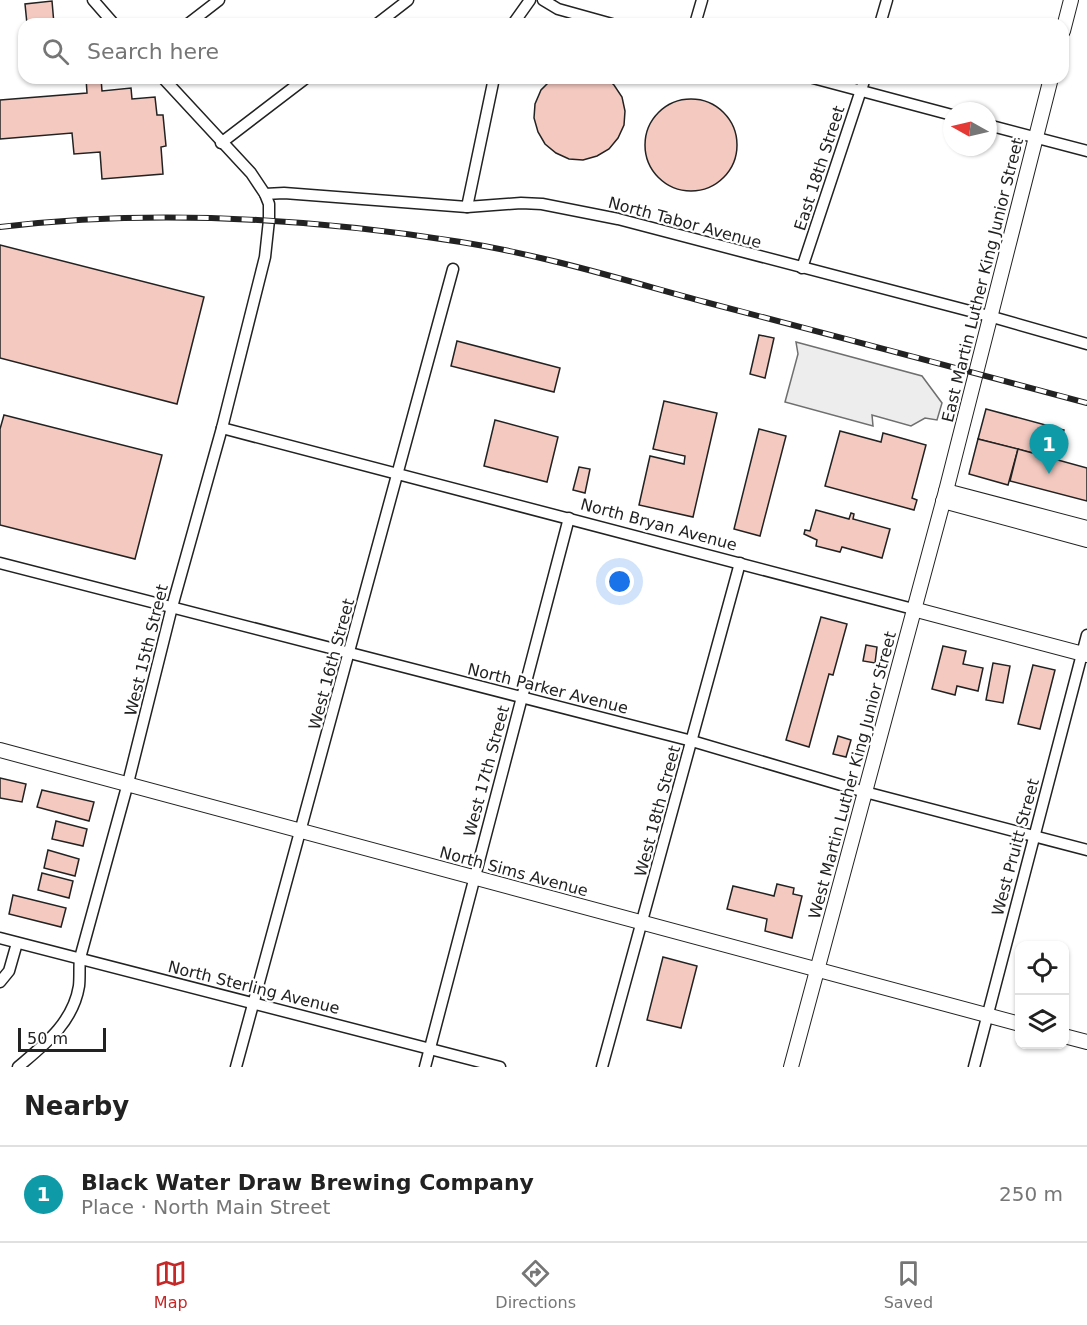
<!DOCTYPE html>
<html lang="en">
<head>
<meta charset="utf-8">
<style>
  :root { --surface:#fff; --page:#f2f2f2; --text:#222; --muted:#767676; --line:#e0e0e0; --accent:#c62828 }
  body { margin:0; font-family:"DejaVu Sans",sans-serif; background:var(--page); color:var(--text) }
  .controls { position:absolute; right:18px; bottom:18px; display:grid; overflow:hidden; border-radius:12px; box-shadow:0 2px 4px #0004 }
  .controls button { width:54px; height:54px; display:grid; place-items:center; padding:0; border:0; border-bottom:2px solid var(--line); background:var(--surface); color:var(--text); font:30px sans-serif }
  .compass { position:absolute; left:943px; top:102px; width:54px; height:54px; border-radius:50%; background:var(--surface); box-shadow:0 2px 4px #0004; rotate:278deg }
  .scale { position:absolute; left:18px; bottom:15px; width:88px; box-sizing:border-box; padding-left:6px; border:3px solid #222; border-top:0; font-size:16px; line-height:21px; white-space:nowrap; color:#222; -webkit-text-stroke:4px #fff; paint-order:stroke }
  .you { position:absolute; left:620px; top:582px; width:21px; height:21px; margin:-15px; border:4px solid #fff; border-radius:50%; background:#1a73e8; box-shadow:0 0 0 9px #1a73e833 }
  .badge { display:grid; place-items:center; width:39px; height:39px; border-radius:50%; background:var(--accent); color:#fff; font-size:20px; font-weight:700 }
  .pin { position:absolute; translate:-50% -50px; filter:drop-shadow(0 2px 3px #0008) }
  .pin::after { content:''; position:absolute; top:32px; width:21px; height:18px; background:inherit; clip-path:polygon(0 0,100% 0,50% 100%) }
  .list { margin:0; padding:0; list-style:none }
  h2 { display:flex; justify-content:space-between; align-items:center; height:78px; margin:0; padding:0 24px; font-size:26px }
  h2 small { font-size:20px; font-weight:400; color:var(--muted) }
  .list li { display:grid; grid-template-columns:39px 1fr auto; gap:18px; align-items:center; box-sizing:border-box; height:96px; padding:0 24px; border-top:2px solid var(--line) }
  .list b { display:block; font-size:22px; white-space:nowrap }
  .list p { margin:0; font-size:20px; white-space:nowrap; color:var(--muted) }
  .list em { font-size:20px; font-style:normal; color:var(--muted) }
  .icon { flex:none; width:33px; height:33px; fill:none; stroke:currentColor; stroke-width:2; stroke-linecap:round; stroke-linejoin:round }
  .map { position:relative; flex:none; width:1087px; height:1067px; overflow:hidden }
  .search { position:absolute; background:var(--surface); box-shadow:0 2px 4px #0004; left:18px; right:18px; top:18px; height:66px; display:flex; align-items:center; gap:15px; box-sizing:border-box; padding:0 21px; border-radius:18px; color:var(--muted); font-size:22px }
  .sheet { height:174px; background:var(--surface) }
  nav { display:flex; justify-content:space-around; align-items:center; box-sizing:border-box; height:84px; border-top:2px solid var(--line); background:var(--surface); font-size:16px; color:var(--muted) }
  nav a { display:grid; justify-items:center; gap:3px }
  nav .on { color:var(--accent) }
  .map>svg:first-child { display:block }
</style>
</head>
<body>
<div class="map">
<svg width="1087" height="1067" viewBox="0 0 1087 1067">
  <rect width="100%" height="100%" fill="#fff"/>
  <!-- parking -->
  <path fill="#ededed" stroke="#6f6f6f" stroke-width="1.5" d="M796,342L922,376L942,403L937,420L925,418L911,426L872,415L873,426L785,402L798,354Z"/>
  <!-- building -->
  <g fill="#f3c9c0" stroke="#222" stroke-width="1.5">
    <path d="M52,1L54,24H27L25,4Z"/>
    <path d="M86,78H101L102,91L131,88L132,99L155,97L157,115H163L166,146L161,147L163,174L102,179L100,152L74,154L72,133L0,139V100L87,93Z"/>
    <path d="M553,78H606L614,85L622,97L625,111L624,125L618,138L609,149L597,156L583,160L569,159L556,153L545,144L538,132L534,118L535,104L541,90Z"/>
    <circle cx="691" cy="145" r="46"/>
    <path d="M0,245L204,297L177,404L0,358Z"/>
    <path d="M759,335L774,338L765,378L750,374Z"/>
    <path d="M457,341L560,368L554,392L451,366Z"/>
    <path d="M664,401L717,413L693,517L639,505L650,456L684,464L685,456L653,449Z"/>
    <path d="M986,409L1064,430L1056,459L978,439Z"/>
    <path d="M4,415L162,455L135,559L0,525V429Z"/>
    <path d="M495,420L558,437L547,482L484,466Z"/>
    <path d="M759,429L786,436L760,536L734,529Z"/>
    <path d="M840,431L881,442L883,433L926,445L912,498L917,500L914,510L825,486Z"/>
    <path d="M978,439L1018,449L1008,485L969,474Z"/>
    <path d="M1018,449L1087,468V501L1010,481Z"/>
    <path d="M579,467L590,469L585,493L573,490Z"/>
    <path d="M816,510L849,519L851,513L854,514L853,519L890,529L882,558L842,547L840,552L816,546L817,540L804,534L805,530L810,531Z"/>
    <path d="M821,617L847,624L833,675L829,674L809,747L786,740Z"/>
    <path d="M866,645L877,647L875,663L863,661Z"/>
    <path d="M943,646L966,651L963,664L983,668L978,691L957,686L955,695L932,689Z"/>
    <path d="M993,663L1010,666L1003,703L986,700Z"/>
    <path d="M1033,665L1055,670L1040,729L1018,724Z"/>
    <path d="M838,736L851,740L846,757L833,754Z"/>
    <path d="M0,778L26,784L22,802L0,798Z"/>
    <path d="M42,790L94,802L89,821L37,807Z"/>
    <path d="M56,821L87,829L83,846L52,839Z"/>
    <path d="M48,850L79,859L75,876L44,868Z"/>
    <path d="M42,873L73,881L69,898L38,890Z"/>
    <path d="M777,884L794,888L793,894L802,896L792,938L765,931L767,919L727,909L733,886L774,896Z"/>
    <path d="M13,895L66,908L61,927L9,914Z"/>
    <path d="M663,957L697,966L681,1028L647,1020Z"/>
  </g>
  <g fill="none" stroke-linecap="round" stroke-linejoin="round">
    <!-- minor casing -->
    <g stroke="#222" stroke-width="13">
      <g id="minor">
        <path d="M93,0L114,24"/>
        <path d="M543,0L558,9L612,24"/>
        <path d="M188,24L219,0"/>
        <path d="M377,24L408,0"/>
        <path d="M513,24L530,0"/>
        <path d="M695,24L702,0"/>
        <path d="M880,24L887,0"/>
        <path d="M813,78L952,115"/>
        <path d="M988,125L1087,151"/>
        <path d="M221,143L306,78"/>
        <path d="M265,194L284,193L467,207L521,203L542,204L618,219L989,316L1087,344"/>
        <path d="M467,207L494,78"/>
        <path d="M802,268L865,78"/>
        <path d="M222,428L913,609"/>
        <path d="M0,563L692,741L865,792L1087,850"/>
        <path d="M0,938L500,1067"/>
        <path d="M0,982L9,971L17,943"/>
        <path d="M18,1067C44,1045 73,1023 79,986C80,977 79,967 80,958L128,783L172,607L222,428L265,257L269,220V204L265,194L251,173L163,78"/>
        <path d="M236,1067L453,269"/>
        <path d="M425,1067L569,518"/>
        <path d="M602,1067L740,563"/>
        <path d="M974,1067L1087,635"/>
      </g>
    </g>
    <!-- tertiary casing -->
    <g stroke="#222" stroke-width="16">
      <g id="tertiary">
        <path d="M1063,31L1071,0"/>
        <path d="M946,491L1087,528"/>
        <path d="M943,501L1087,540"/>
        <path d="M913,609L1087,655"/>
        <path d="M0,750L1020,1024"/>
        <path d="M1064,1036L1087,1042"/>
        <path d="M791,1067L946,491L1051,78"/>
      </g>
    </g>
    <!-- minor -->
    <use href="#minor" stroke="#fff" stroke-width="10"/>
    <!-- tertiary -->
    <use href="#tertiary" stroke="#fff" stroke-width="14"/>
    <!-- rail casing -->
    <g stroke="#222" stroke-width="6">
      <path id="rail" d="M0,227C153,209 309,218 461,242C543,255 624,280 705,302C832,335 960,369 1087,403"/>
    </g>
    <!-- rail -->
    <use href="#rail" stroke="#fff" stroke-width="4" stroke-dasharray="11" stroke-linecap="butt"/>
  </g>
  <g text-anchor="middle" stroke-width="4.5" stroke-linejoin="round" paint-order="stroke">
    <!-- street labels -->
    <g font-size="16" fill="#222" stroke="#fff">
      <text transform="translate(819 168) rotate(-72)" y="6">East 18th Street</text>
      <text transform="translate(685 222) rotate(15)" y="6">North Tabor Avenue</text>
      <text transform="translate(982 280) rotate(-76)" y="6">East Martin Luther King Junior Street</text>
      <text transform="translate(659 524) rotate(15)" y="6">North Bryan Avenue</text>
      <text transform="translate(146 650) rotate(-76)" y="6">West 15th Street</text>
      <text transform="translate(331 664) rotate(-75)" y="6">West 16th Street</text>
      <text transform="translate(548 688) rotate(14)" y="6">North Parker Avenue</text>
      <text transform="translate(486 771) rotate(-75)" y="6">West 17th Street</text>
      <text transform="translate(852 775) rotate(-75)" y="6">West Martin Luther King Junior Street</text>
      <text transform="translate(657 811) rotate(-75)" y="6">West 18th Street</text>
      <text transform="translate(1015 847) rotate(-75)" y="6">West Pruitt Street</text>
      <text transform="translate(514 871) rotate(15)" y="6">North Sims Avenue</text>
      <text transform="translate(254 987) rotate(14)" y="6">North Sterling Avenue</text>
    </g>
  </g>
</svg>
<div class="controls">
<button><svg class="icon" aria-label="locate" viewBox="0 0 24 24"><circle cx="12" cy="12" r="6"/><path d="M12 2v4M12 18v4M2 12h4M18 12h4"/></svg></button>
<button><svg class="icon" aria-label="layers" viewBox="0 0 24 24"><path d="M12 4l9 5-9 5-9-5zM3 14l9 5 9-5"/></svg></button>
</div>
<svg class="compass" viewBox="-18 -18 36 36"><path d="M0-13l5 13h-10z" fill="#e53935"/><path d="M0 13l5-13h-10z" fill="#767676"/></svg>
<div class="scale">50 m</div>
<div class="you"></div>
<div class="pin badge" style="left:1049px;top:474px;background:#0f9aa8">1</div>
<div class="search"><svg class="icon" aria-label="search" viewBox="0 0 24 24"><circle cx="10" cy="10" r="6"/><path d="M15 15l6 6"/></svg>Search here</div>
</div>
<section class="sheet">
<h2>Nearby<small></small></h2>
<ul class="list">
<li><span class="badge" style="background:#0f9aa8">1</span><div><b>Black Water Draw Brewing Company</b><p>Place · North Main Street</p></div><em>250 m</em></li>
</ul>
</section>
<nav>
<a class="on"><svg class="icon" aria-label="map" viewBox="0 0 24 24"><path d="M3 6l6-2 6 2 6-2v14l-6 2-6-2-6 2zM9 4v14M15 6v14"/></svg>Map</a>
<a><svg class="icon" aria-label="directions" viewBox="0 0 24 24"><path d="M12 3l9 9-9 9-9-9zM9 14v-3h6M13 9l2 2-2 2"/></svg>Directions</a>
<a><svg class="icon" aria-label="saved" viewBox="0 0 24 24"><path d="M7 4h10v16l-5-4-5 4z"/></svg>Saved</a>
</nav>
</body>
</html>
